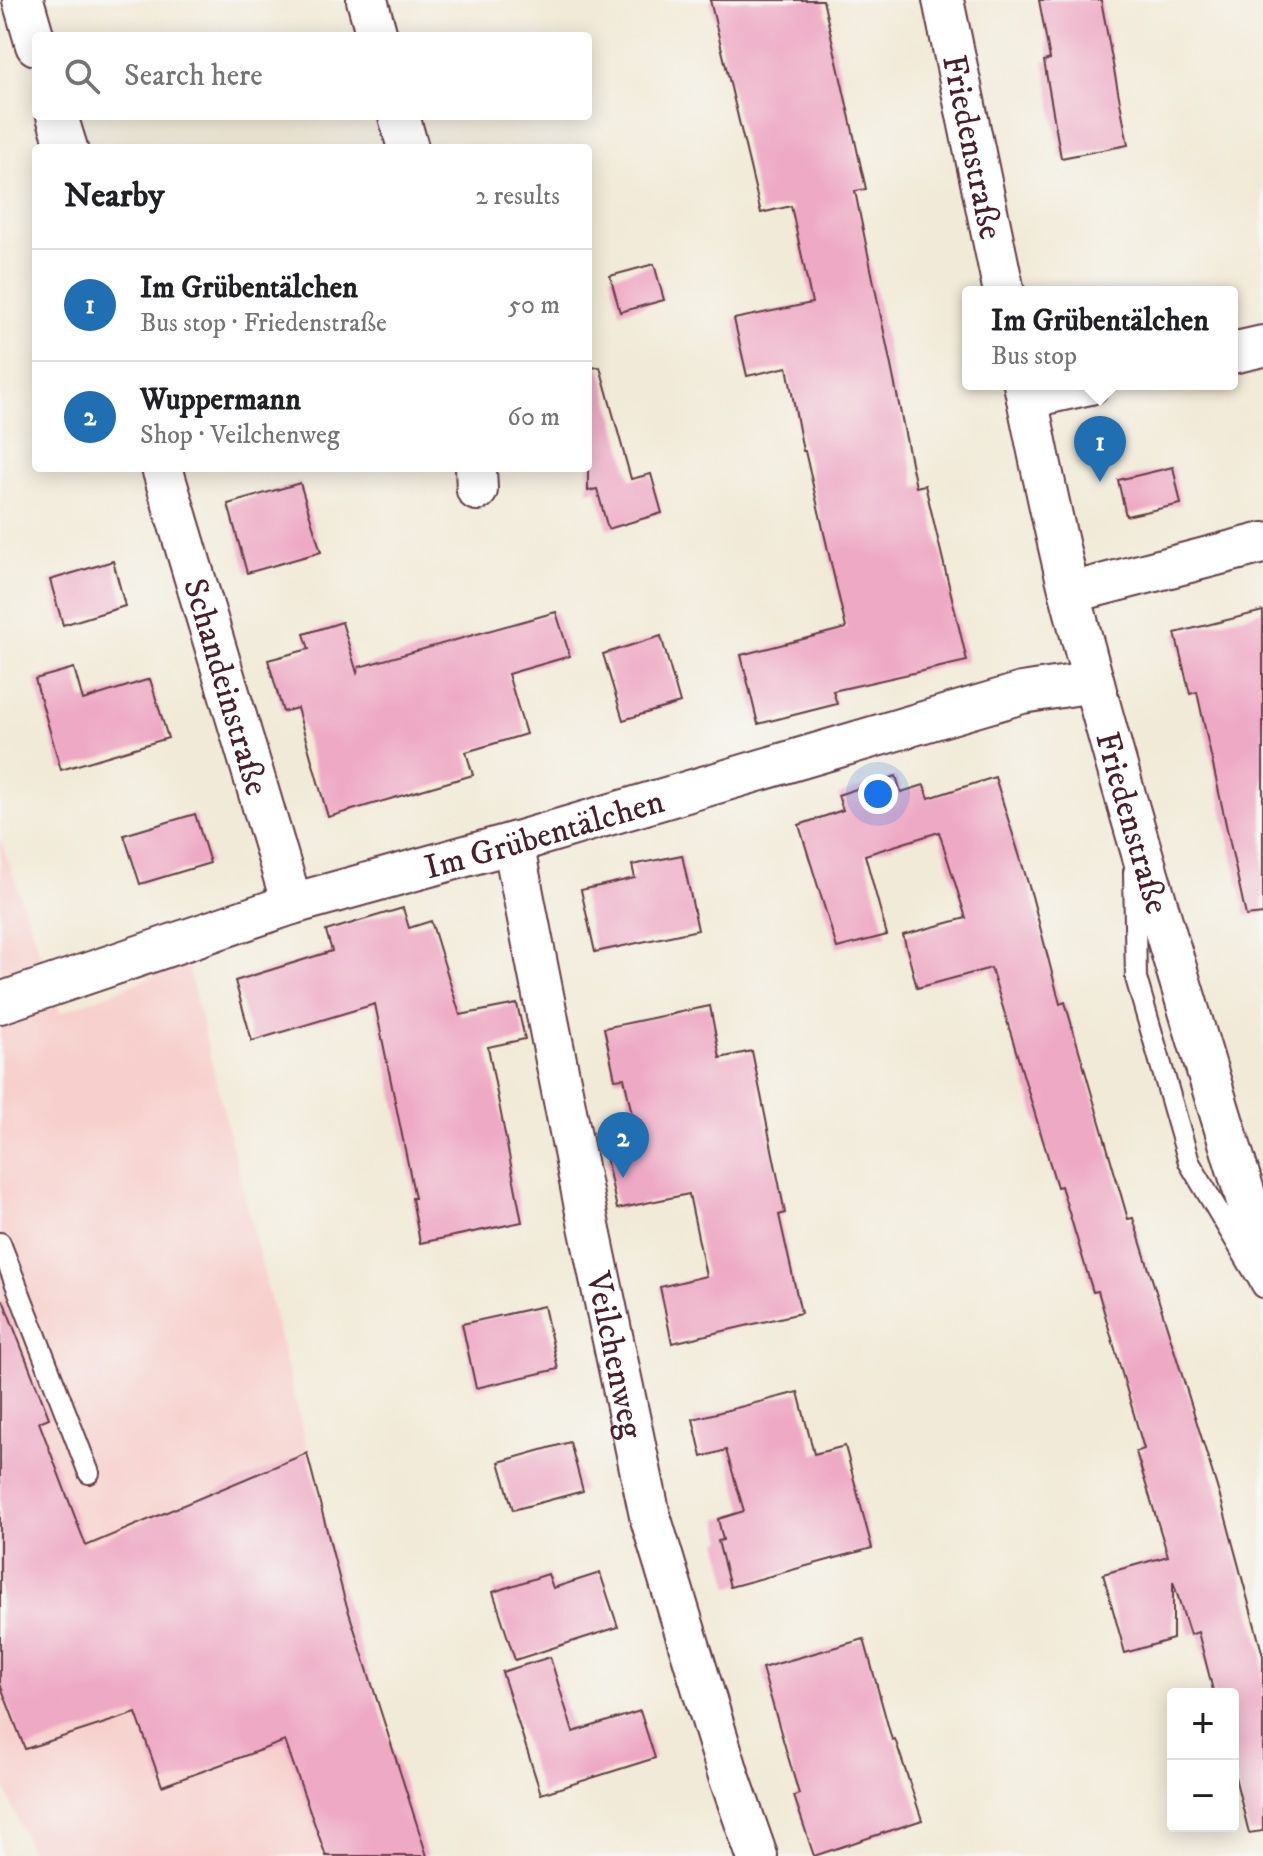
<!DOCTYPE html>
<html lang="en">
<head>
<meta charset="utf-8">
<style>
  :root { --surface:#fff; --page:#f2f2f2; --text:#202124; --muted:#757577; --line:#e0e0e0; --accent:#1f6fb2 }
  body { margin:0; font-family:"IM FELL DW Pica",serif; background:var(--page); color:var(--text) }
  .controls { position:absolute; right:24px; bottom:24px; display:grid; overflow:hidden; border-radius:8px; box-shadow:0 4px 20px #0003 }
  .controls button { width:72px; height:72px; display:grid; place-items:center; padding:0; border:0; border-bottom:2px solid var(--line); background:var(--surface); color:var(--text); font:40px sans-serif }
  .you { position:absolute; left:878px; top:794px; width:28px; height:28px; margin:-20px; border:6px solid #fff; border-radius:50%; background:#1a73e8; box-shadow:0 0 0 12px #1a73e833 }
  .badge { display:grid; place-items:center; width:52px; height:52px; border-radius:50%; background:var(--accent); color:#fff; font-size:26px; font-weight:700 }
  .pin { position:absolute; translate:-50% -66px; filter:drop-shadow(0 2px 4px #0008) }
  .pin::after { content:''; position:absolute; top:42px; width:28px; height:24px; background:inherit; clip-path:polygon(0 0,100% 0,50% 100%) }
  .popup { position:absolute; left:962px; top:286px; width:276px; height:104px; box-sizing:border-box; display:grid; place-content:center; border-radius:8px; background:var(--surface); filter:drop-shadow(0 2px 6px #0005); font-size:26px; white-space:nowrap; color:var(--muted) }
  .popup b { font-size:30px; color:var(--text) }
  .popup::after { content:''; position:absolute; left:50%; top:100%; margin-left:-16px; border:16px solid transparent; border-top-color:var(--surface) }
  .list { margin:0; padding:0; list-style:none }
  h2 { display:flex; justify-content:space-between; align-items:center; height:104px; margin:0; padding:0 32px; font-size:34px }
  h2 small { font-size:26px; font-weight:400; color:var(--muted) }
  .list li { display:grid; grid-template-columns:52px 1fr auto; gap:24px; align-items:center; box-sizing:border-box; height:112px; padding:0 32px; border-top:2px solid var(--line) }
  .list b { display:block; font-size:30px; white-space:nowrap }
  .list p { margin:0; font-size:26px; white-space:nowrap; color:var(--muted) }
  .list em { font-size:26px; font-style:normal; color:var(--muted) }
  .icon { flex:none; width:44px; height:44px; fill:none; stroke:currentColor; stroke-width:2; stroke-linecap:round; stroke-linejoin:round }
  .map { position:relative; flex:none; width:1263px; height:1856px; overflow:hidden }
  .search { position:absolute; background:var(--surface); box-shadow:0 4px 20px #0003; left:32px; top:32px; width:560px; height:88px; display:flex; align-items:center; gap:20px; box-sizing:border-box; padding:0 28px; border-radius:8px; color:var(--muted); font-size:30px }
  .panel { position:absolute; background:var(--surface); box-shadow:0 4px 20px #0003; left:32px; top:144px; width:560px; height:328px; border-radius:8px }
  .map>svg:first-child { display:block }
</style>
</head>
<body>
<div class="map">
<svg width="1263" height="1856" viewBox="0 0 1263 1856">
  <rect width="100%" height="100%" fill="#f6f6f2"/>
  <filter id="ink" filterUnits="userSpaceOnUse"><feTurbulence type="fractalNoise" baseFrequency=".0125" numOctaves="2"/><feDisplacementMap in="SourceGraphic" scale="16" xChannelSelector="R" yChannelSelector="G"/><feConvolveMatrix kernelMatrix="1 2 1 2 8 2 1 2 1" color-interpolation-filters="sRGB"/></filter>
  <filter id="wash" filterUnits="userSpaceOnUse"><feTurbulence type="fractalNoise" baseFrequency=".006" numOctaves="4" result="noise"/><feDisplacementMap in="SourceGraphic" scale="32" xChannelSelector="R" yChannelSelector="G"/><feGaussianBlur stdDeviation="1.8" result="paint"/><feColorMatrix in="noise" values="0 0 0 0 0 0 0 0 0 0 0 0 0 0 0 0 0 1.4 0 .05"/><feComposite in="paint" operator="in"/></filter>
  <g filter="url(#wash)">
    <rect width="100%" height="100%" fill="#f2ead8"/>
    <!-- built -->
    <path fill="#f7d0cd" d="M0,837L60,1013L187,963L344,1597L427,1856H32L0,1775Z"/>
    <g id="blocks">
      <!-- building -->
      <g fill="#eea9c4">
        <path d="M710,0H823L866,189L855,191L916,487L925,485L967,661L833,691L837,704L758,724L741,655L846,628L805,451H803L787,367L747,376L734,319L812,303L791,206L761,213Z"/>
        <path d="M1039,0H1101L1128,145L1061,158L1044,61L1050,59Z"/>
        <path d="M654,264L664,300L620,312L610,276Z"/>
        <path d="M600,367L631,479L651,474L662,513L608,529L597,489L588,491V368Z"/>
        <path d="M1173,467L1181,504L1126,516L1118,480Z"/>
        <path d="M300,483L321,552L247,573L228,504Z"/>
        <path d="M113,561L125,606L63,625L50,580Z"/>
        <path d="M1263,611V914L1246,916L1197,692L1190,694L1175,633Z"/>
        <path d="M556,612L570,656L508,674L526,734L466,752L473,775L328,817L297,708L283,712L268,660L309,649L304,634L342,622L357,673L359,667Z"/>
        <path d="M661,636L680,703L623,720L603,654Z"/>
        <path d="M74,668L83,700L150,679L168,738L61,770L35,679Z"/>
        <path d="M896,776L901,792L924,785L929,798L995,777L1032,896L1060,1004L1065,1002L1128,1219L1133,1218L1221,1500L1263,1656V1831L1249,1833L1233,1769V1694H1214L1198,1632L1190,1635L1173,1581V1639L1125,1653L1103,1574L1168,1556L1136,1452L1144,1449L1098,1291L1093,1292L1061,1186L1057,1187L991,968L917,988L903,935L966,918L939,832L865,855L887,935L837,948L799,825L843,810L838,795Z"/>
        <path d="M195,814L210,863L140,884L124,835Z"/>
        <path d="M682,855L698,930L595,952L581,890L635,878L632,865Z"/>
        <path d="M403,908L409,928L431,921L460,1015L517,1004L525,1039L488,1047L522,1222L420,1243L412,1198H415L375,1004L252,1041L235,981L332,951L326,931Z"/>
        <path d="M710,1006L720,1058L752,1051L785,1213L779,1215L801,1313L672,1343L660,1287L706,1276L689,1194L617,1209L606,1157L640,1150L624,1078L615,1079L604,1028Z"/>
        <path d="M0,1300H3L49,1418L39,1422L86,1546L307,1453L344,1597L427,1856H326L285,1741L162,1786L136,1713L25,1749L0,1684Z"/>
        <path d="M544,1306L558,1369L476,1388L462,1324Z"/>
        <path d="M798,1392L814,1454L845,1446L872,1548L730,1587L718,1541L723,1540L718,1519L744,1511L726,1450L702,1457L693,1419Z"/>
        <path d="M570,1442L583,1491L513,1510L499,1462Z"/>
        <path d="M600,1573L618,1627L515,1660L493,1592L548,1574L553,1588Z"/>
        <path d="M864,1639L892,1740L895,1739L922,1820L814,1856L794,1796L799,1794L762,1668Z"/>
        <path d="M550,1657L573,1732L640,1711L655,1758L541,1794L502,1672Z"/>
      </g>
    </g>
  </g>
  <g filter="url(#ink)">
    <use href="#blocks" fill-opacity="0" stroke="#633d45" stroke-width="2"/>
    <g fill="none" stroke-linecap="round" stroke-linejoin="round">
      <!-- lane casing -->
      <g stroke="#633d45" stroke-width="24">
        <g id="lane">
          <path d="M1134,872L1136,978L1189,1162L1263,1287"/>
          <path d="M0,1243L89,1473"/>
        </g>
      </g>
      <!-- street casing -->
      <g stroke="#633d45" stroke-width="44">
        <g id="street">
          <path d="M23,0L36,45"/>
          <path d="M367,0L377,36"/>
          <path id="s1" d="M943,0L1004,292"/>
          <path d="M57,116L67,148"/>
          <path d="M399,116L408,148"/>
          <path d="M1232,353L1263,346"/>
          <path id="s2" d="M1024,384C1039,455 1053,527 1071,597C1128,818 1197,1036 1263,1254"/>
          <path d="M1027,398L1090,384"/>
          <path id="s3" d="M162,468L292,904"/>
          <path d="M476,468L477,490"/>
          <path d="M1070,593L1263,543"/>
          <path id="s4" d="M513,843L584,1202L650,1516L729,1776L757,1856"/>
          <path id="s5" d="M0,1003L292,904L513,843L1022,693L1094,682"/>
        </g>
      </g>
      <!-- lane -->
      <use href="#lane" stroke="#fff" stroke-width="20"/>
      <!-- street -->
      <use href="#street" stroke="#fff" stroke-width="40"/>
    </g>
  </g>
  <g text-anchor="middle" stroke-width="7" stroke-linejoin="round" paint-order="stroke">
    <!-- street labels -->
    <g font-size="34" fill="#4a1f2b" stroke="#f6f6f2">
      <text dy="12" stroke="none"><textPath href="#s1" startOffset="150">Friedenstraße</textPath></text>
      <text dy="12" stroke="none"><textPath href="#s3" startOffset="228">Schandeinstraße</textPath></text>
      <text dy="12" stroke="none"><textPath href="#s2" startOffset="452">Friedenstraße</textPath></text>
      <text dy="12" stroke="none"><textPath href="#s5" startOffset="570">Im Grübentälchen</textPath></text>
      <text dy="12" stroke="none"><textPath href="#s4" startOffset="522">Veilchenweg</textPath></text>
    </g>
  </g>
</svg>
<div class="controls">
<button>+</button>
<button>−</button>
</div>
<div class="you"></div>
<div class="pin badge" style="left:1100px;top:482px">1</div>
<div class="popup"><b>Im Grübentälchen</b>Bus stop</div>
<div class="pin badge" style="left:623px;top:1178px">2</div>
<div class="search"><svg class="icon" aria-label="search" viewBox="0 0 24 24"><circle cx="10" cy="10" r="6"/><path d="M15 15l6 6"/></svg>Search here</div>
<section class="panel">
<h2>Nearby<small>2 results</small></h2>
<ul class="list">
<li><span class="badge">1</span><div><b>Im Grübentälchen</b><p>Bus stop · Friedenstraße</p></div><em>50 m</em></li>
<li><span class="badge">2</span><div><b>Wuppermann</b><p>Shop · Veilchenweg</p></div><em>60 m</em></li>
</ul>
</section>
</div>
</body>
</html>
